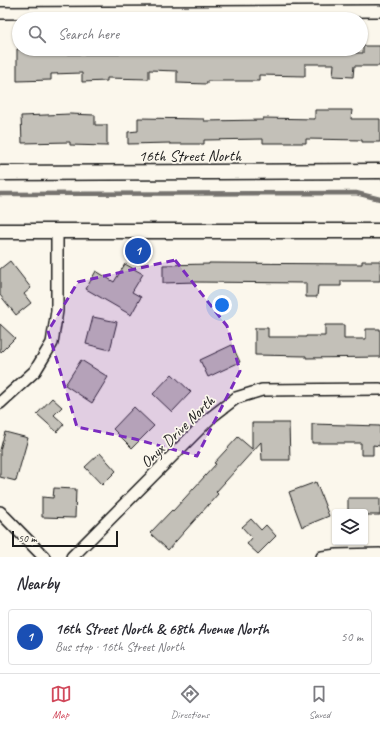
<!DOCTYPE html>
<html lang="en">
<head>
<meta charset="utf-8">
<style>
  :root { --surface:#fff; --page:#f7f7f7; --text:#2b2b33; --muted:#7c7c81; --line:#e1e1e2; --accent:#d1495b }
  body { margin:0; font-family:Caveat,sans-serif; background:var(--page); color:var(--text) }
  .controls { position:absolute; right:12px; bottom:12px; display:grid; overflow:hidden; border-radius:4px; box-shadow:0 1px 3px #0004 }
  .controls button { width:36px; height:36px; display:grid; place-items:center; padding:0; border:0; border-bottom:1px solid var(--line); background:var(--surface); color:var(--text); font:20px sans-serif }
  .scale { position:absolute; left:12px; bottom:10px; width:106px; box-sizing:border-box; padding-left:4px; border:2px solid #1c1c1c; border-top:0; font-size:11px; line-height:14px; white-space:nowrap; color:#1c1c1c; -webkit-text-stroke:3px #fbf7ec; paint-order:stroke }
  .you { position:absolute; left:222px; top:305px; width:14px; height:14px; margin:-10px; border:3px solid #fff; border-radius:50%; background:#1a73e8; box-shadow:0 0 0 6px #1a73e833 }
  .badge { display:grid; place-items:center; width:26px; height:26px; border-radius:50%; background:var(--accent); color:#fff; font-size:13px; font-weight:700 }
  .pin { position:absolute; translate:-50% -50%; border:2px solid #fff; box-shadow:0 1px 4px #0006 }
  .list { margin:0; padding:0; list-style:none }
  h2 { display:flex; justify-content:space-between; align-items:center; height:52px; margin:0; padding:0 16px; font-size:17px }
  h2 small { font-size:13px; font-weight:400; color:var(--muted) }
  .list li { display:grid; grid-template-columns:26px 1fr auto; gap:12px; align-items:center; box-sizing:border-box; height:56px; margin:0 8px 8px; padding:0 8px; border:1px solid var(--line); border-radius:4px }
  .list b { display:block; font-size:15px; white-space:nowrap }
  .list p { margin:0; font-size:13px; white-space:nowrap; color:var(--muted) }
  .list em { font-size:13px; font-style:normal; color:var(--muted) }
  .icon { flex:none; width:22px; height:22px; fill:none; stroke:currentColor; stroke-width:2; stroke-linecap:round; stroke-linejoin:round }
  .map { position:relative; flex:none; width:380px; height:557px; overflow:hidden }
  .search { position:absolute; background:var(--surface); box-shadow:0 1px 3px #0004; left:12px; right:12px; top:12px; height:44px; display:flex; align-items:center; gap:10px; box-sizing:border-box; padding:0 14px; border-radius:22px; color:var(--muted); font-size:15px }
  .sheet { height:116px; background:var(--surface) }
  nav { display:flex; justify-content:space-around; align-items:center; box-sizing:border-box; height:56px; border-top:1px solid var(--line); background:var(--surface); font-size:11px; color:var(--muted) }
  nav a { display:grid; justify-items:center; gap:2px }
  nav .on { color:var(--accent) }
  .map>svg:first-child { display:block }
</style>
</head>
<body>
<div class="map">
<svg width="380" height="557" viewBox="0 0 380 557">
  <rect width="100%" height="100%" fill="#fbf7ec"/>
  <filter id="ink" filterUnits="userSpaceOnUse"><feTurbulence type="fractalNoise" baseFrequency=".025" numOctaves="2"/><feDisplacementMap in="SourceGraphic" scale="8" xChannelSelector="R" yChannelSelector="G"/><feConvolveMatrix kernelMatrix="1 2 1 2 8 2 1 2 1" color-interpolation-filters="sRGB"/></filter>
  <g filter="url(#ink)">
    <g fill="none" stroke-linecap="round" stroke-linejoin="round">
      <!-- stream -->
      <path stroke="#74726e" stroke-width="4.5" d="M0,194L356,193L380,199"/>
    </g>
    <!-- building -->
    <g fill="#c3c0b8" stroke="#1c1c1c">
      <path d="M363,46H380V66H354L353,77L333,76L334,64H305V76L259,75V81H207V84L177,83V71L149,70V79L107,78V81L82,82V73L51,74V80L17,81V49H61V54H119V49H259V51L363,53Z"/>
      <path d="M315,110H352L351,119H380V142H362V140L306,139V143H263V139L204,140V144H170V143L128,144V132L138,131V118L204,119V121L263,120V118L315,119Z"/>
      <path d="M70,114L95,115V125H107V146L70,145V142L22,143L21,116Z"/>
      <path d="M10,261L31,288L24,294L31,303L16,315L0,295V269Z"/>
      <path d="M362,261H380V281H341V286H318L317,297H306V283L196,282L163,283V265L209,264V263L362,264Z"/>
      <path d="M125,264L143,274L132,292L141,297L131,315L86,289L96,271L114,282Z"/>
      <path d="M93,317L117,322L110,350L86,344Z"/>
      <path d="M0,324L15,338L0,353Z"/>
      <path d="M325,325H344V339H366V329H380V357L306,358V356L255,355V328H268V337H306V336H325Z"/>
      <path d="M232,345L240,362L208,377L200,360Z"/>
      <path d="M81,360L108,377L92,403L65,385Z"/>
      <path d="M172,374L191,392L172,412L153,394Z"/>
      <path d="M52,398L62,407L54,415L64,424L57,432L37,414Z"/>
      <path d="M134,407L154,426L132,448L113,429Z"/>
      <path d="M252,423H289L290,460H262L261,442L216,492L218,494L168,550L150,533L172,510L173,511L216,464L214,463L238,437L252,449Z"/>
      <path d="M312,424L380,426V446L373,445V455H361V443H312Z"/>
      <path d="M5,432L28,438L16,481L0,477V450Z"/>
      <path d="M100,453L116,471L102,485L85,467Z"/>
      <path d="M316,482L329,516L302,527L289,492Z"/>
      <path d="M54,488L76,489L75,518L42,517V497L53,498Z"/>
      <path d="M348,498H380V515H365V512H348Z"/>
      <path d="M251,519L261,530L266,525L276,536L258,554L247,544L252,538L242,527Z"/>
    </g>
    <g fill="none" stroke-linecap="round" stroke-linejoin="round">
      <!-- minor casing -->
      <g stroke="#1c1c1c" stroke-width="14">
        <g id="minor">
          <path d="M0,13L380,11"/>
          <path d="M0,403L35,371L52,343L57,311V231"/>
          <path d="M0,512L44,557"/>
          <path d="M72,557L210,418L236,398L262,390L380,389"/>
          <path d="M322,557L337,555L380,554"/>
        </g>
      </g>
      <!-- tertiary casing -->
      <g stroke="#1c1c1c" stroke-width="17">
        <g id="tertiary">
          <path d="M0,173L380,171"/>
          <path d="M0,231H380"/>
        </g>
      </g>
      <!-- minor -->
      <use href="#minor" stroke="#fbf7ec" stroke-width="11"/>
      <!-- tertiary -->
      <use href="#tertiary" stroke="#fbf7ec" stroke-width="14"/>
    </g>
  </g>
  <!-- marked area -->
  <path fill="#7b2cbf" fill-opacity="0.2" stroke="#7b2cbf" stroke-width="3" stroke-dasharray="8 5" stroke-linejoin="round" d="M175,260L227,326L240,371L197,456L135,439L77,427L48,331L78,282Z"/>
  <g text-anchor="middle" stroke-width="3.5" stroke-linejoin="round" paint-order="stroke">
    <!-- street labels -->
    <g font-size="16" fill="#1c1c1c" stroke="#fbf7ec">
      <text x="190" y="161">16th Street North</text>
      <text transform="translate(177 431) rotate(-44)" y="6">Onyx Drive North</text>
    </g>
  </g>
</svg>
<div class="controls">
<button><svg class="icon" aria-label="layers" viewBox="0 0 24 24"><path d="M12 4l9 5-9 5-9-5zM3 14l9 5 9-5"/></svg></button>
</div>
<div class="scale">50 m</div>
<div class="you"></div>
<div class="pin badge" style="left:138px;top:251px;background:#1a4fb4">1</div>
<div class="search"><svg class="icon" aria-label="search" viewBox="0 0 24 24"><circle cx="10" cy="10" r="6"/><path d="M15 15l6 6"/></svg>Search here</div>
</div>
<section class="sheet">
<h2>Nearby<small></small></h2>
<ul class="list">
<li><span class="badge" style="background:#1a4fb4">1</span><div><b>16th Street North &amp; 68th Avenue North</b><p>Bus stop · 16th Street North</p></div><em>50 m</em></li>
</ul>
</section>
<nav>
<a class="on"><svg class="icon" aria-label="map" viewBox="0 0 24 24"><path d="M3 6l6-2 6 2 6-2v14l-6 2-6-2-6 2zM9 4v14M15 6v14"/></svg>Map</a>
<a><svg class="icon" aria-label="directions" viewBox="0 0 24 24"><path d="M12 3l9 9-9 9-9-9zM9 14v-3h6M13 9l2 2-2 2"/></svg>Directions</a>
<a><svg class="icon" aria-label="saved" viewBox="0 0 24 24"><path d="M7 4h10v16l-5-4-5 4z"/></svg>Saved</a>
</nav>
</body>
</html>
